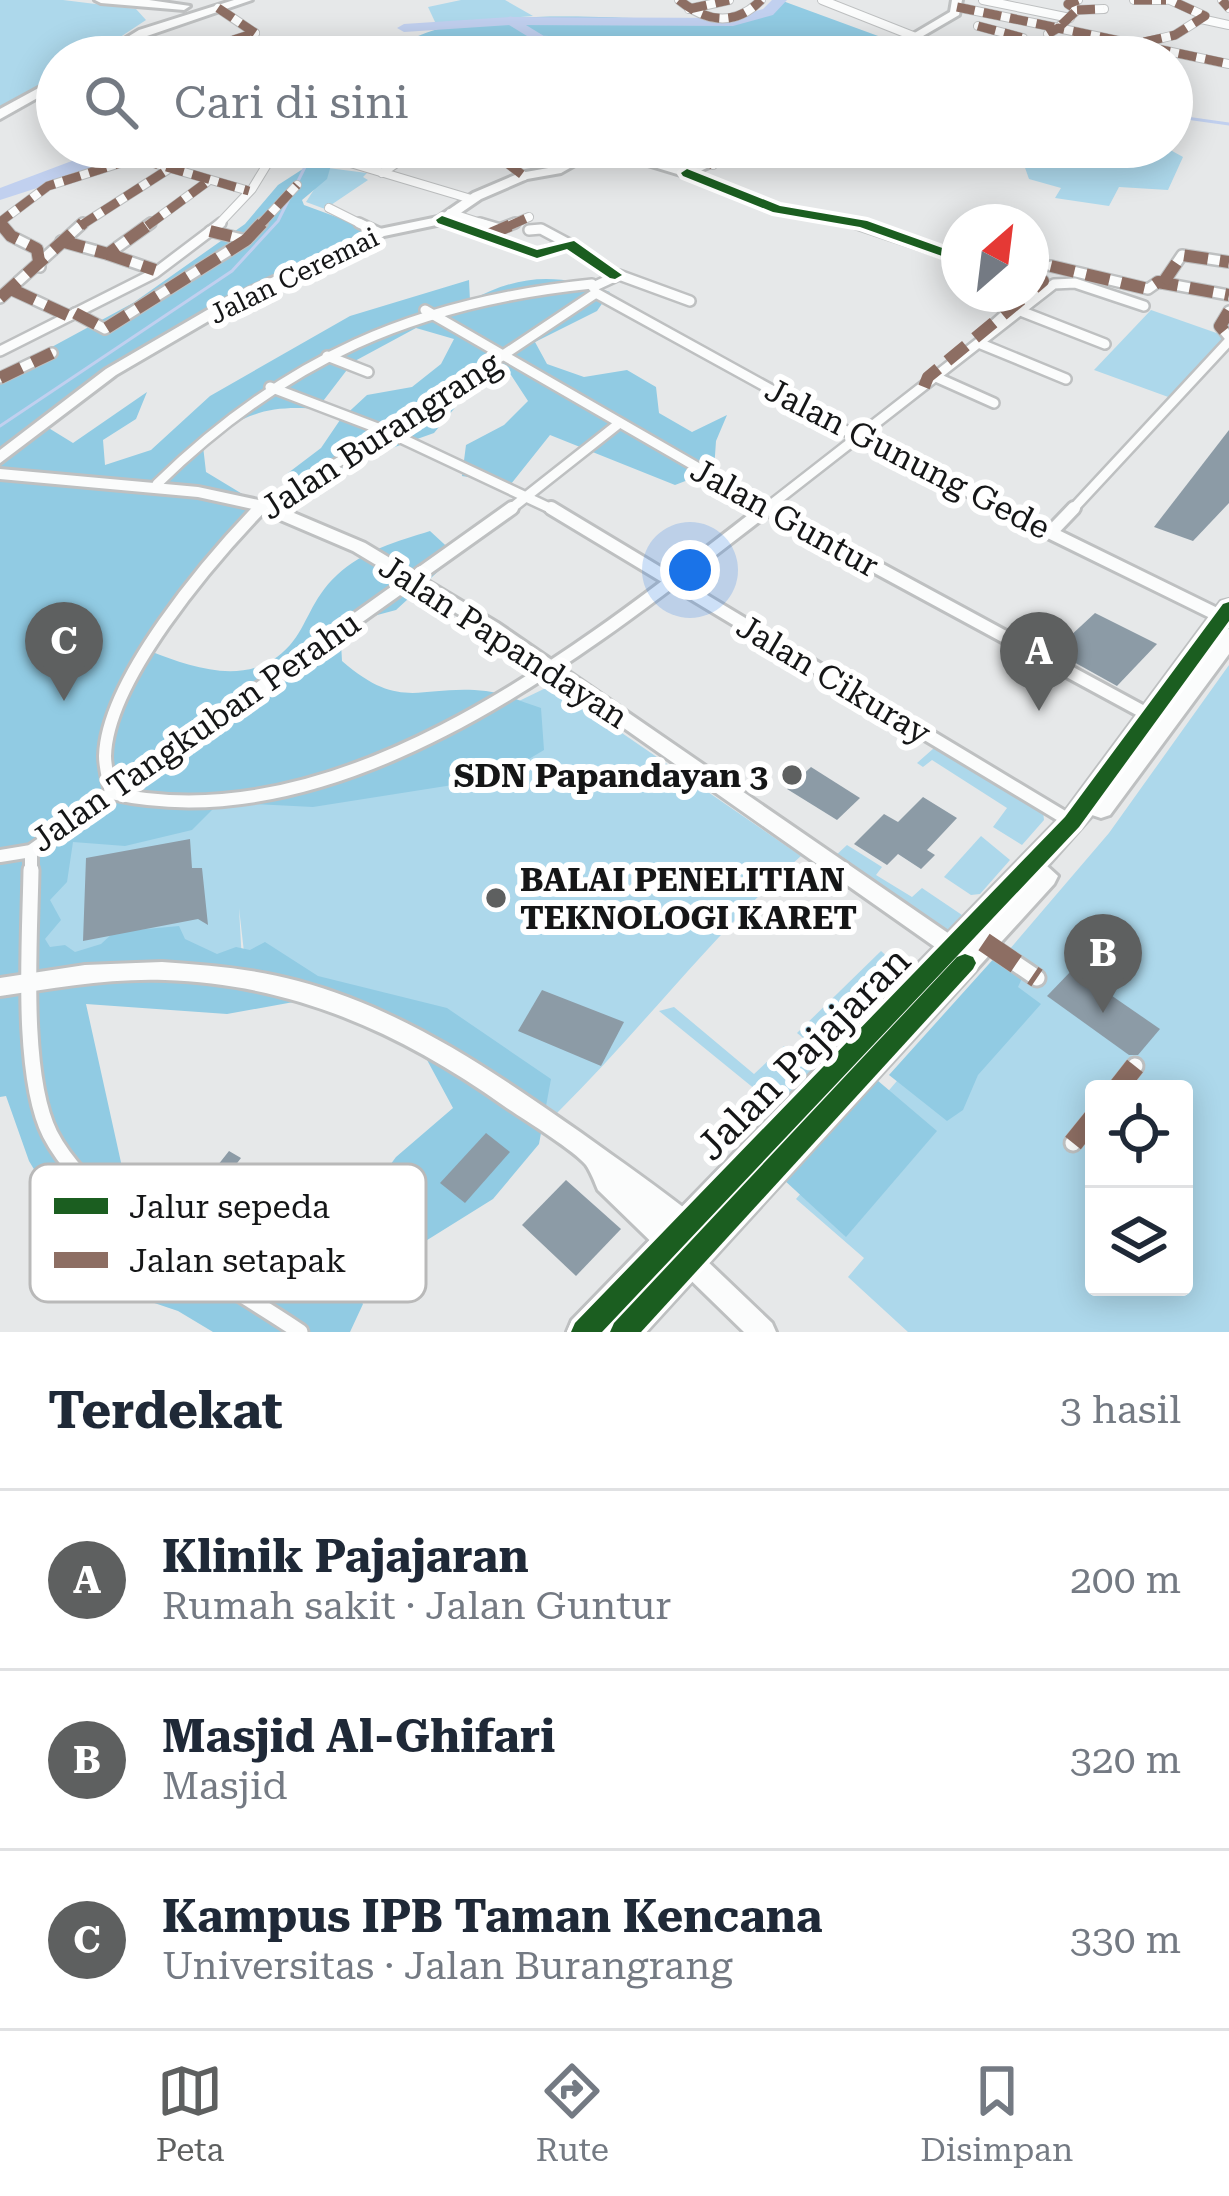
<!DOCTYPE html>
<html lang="id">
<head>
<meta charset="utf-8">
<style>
  :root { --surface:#fff; --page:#f6f6f7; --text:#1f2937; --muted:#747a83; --line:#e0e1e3; --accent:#5e6060 }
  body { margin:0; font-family:"Roboto Serif",serif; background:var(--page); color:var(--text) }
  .controls { position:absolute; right:36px; bottom:36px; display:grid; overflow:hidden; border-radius:12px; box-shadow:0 6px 30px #0003 }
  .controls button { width:108px; height:108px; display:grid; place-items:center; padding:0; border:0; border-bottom:3px solid var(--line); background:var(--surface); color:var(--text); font:60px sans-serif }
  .compass { position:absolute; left:941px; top:204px; width:108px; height:108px; border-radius:50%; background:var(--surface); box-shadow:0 6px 30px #0003; rotate:28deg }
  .you { position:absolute; left:690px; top:570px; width:42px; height:42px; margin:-30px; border:9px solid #fff; border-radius:50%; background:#1a73e8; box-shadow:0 0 0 18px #1a73e833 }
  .badge { display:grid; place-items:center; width:78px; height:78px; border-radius:50%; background:var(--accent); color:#fff; font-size:39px; font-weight:700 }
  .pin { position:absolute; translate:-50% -99px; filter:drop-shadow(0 3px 6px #0008) }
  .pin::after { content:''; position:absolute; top:63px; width:42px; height:36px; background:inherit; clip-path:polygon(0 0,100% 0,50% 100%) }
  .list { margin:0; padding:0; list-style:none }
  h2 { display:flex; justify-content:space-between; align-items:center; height:156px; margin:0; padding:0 48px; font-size:51px }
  h2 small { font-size:39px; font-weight:400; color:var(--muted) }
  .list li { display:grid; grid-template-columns:78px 1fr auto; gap:36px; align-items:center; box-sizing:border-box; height:180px; padding:0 48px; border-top:3px solid var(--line) }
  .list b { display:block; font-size:45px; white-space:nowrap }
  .list p { margin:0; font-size:39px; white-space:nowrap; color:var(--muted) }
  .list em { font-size:39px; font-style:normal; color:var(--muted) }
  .icon { flex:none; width:66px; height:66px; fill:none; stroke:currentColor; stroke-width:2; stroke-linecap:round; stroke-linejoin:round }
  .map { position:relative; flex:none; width:1229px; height:1332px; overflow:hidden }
  .search { position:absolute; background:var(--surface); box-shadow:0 6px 30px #0003; left:36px; right:36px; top:36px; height:132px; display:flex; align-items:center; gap:30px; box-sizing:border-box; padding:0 42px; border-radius:66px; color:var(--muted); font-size:45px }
  .sheet { height:696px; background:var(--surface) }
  nav { display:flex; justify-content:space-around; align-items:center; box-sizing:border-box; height:168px; border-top:3px solid var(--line); background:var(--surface); font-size:33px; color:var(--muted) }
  nav a { display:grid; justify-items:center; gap:6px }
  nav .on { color:var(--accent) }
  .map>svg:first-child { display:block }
</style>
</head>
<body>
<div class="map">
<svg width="1229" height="1332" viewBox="0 0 1229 1332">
  <rect width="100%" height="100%" fill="#e6e8e9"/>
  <!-- green -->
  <g fill="#add8eb" fill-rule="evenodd">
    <path d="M0,0H63L136,9L146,20L90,57H57V76L0,109Z"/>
    <path d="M461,0H505L533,16L436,24L428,7Z"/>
    <path d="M1165,147L1183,157L1168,190L1119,187L1109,206L1055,198L1061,188L1029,179L1018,148Z"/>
    <path d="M328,168L367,173L363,177L368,180L325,209L306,202Z"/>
    <path d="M1151,310L1225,336L1171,398L1094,370Z"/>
    <path d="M1229,665V1332H908L848,1277L864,1258L796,1199L1109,833ZM1094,1089H1184V1287H1094Z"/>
    <path d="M552,685L801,856C712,935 641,1030 557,1113L518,1084L245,961L239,908L242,962L38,969L40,855L111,802L461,729Z"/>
    <path d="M934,748L1043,811L1044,820L1022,845L993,827L1007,808L932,760L923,767L917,763Z"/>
    <path d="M981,836L1010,860L980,894L971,895L944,877Z"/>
    <path d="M847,845L882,867L876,875L912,897L922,888L962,915L944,934L833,858Z"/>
    <path d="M881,951L908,975L828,1058L797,1033Z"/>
    <path d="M674,1007L754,1074L784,1046L813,1071L777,1107L659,1011Z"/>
  </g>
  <!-- forest -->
  <g fill="#91cbe3">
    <path d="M780,0L889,40L836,57H621L503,41L412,39C481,3 650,21 733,22L768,12Z"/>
    <path d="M309,165H331L327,179L302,200L304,205L380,233L262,286L263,279L226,313L136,353L47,427L73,443L147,392L136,419L103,440L105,465L151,450L210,396L350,316L469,280L470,301C519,274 558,273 610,292L597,311L535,342L547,364L584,377L627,370L656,387L659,413L692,432L727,415L716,441L714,470L675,485L550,435L511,484L462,476L466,445L504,425L528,401L511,375L472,387L434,433L350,463L320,488L277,505L288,473L321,448L340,420L367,395L412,387L441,364L454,339L416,328L353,362L317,409C268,405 241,414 203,446L206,472L262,506L220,550L150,651C195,669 252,688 290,645C307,626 311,599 337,575C362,551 398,541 430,531L456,555L396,610L340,625L342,661C402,713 420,684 486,691C504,693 524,703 541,708L544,750L497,778L313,807L234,803L213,809L192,830L125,846L73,842L67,882L50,900L61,920L45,939L50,947L65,945L75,952L101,944L114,932L179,926L185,939L217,954L236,947L250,950L265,942L318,976L447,1008L551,1079L539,1144L493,1199L424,1242L350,1219L396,1157L453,1108L420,1047L367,1010L299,1001L227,1014L86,1004L124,1176L153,1234L215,1260L327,1246L363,1304L350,1332H213L178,1311L104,1286L29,1161L6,1096L0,1097V375L133,303L245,224L278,185Z"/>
    <path d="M997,955L1024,974L1018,987L1041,1004L978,1075L963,1110L947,1121L889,1075Z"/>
    <path d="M877,1080L937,1131L846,1237L783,1179Z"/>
  </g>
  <!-- water -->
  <path fill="#c1d0ef" d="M109,147H164L0,200V188Z"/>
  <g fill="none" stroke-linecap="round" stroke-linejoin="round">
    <!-- stream -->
    <g stroke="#c1d0ef" stroke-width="3">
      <path d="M1172,116L1229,124"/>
      <path d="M0,426L232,271L278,221L315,147"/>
    </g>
    <!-- canal -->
    <g stroke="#c1d0ef" stroke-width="9">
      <path d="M511,21L542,40L758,57"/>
      <path d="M357,57L440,47L579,56"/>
    </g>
    <!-- river -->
    <path fill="#c1d0ef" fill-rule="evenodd" d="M772,0H787L773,15L733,26L511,25L404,32L397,28L404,24L511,17L732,18L763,9Z"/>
  </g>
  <!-- building -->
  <g fill="#8c9ba6">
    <path d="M1229,430V503L1193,541L1154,527Z"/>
    <path d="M1095,613L1157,644L1117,686L1054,651Z"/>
    <path d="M811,767L860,798L837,820L787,789Z"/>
    <path d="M923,797L957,818L927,850L935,855L921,869L898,854L887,865L854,844L884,814L898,822Z"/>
    <path d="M190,839L192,868H202L208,925L198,919L83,941L86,858Z"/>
    <path d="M1073,969L1160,1029L1138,1055H1129L1047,996Z"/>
    <path d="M542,990L624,1022L601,1066L518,1031Z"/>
    <path d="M486,1133L510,1152L465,1203L440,1183Z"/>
    <path d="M229,1151L241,1158L221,1184L238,1194L208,1230L191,1220L201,1198L195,1194Z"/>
    <path d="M566,1180L621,1229L576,1276L522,1225Z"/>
  </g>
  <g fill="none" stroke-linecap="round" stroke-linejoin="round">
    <!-- street-far3 casing -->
    <g stroke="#bec0c1" stroke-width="10">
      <g id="street-far3">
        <path d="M679,0C706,22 735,27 761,0"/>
        <path d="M822,0L918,38"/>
        <path d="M983,0L1070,18"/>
        <path d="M1134,0H1166"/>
        <path d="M1222,0L1229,8"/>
        <path d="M957,7L1058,28L1077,10L1068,4L1078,0"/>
        <path d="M218,8L255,33"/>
        <path d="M689,9L729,0"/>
        <path d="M1077,10L1104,9"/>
        <path d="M1201,19L1229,25"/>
        <path d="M978,26L1023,38"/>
        <path d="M1048,34L1058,28L1229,64"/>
        <path d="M1146,42L1175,35L1205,16L1170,0"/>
        <path d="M182,57L255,33"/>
        <path d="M410,57L415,51"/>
        <path d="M565,57H614"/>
        <path d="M486,147L524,176"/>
        <path d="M563,147L576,158"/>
        <path d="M682,147L713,165"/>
        <path d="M337,159L471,199"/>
        <path d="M382,173L407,156"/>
        <path d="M687,173L777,209L868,226"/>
        <path d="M329,208L365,226"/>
        <path d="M450,213L490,226"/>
        <path d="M442,220L458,226"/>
        <path d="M3,226L0,222L48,186L136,158L249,191"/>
        <path d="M80,226L203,147"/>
        <path d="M147,226L207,182"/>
        <path d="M217,226L252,189L274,153L264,147"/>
        <path d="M259,226L297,185"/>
        <path d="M507,226L529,217"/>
      </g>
    </g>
    <!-- street-far2 casing -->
    <g stroke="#bec0c1" stroke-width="14">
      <g id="street-far2">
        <path d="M0,223L11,236L37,249L40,267"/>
        <path d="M359,223L380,233"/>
        <path d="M449,223L537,254L569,244L615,275"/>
        <path d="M480,223L497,228"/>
        <path d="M855,223L959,258"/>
        <path d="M529,230L541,229L569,244"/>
        <path d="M494,231L515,223"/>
        <path d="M246,240L262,223"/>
        <path d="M61,241L108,254L151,223"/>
        <path d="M108,254L155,270"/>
        <path d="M1051,266L1148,289L1158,282L1229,295"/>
        <path d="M1031,276L1043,281L1031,291"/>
        <path d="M1163,283L1182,255L1229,262"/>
        <path d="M593,287L619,275L690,301"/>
        <path d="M13,290L69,316"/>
        <path d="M596,293L859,438L1006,511"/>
        <path d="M0,298L83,223"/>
        <path d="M425,310L773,511"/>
        <path d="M1229,311L1220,326L1229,337"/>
        <path d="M1023,312L1105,344"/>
        <path d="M75,313L105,329L246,240L210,231"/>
        <path d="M989,329L1028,294"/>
        <path d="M981,344L1066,379"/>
        <path d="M0,351L155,273L221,223"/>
        <path d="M327,356L368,372"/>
        <path d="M0,378L52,353"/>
        <path d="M938,378L994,403"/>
        <path d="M270,387L388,432L556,511"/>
        <path d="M157,484C285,359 414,302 592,284"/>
        <path d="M258,511L388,432L596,293"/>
        <path d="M508,511L617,425"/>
        <path d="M763,511L1054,284L1075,283L1144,306"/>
        <path d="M1071,511L1229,341"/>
      </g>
    </g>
    <!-- street-far1 casing -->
    <g stroke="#bec0c1" stroke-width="18">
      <g id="street-far1">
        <path d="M551,508L1072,822"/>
        <path d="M767,508L1149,715"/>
        <path d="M1000,508L1222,617"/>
        <path d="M1052,531L1074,508"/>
        <path d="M111,793C347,846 594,641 767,508"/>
        <path d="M111,793C109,781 105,768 105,756C107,680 209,561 260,508"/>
        <path d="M0,856L31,851L512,508"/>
        <path d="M31,873V851"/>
      </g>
    </g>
    <!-- street casing -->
    <g stroke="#bec0c1" stroke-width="21">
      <g id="street">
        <path d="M31,870C30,938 20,1074 50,1134C92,1216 225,1280 300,1332"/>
        <path d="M984,942L1037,978"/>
        <path d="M1117,1089L1135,1066"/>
        <path d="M1073,1143L1094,1117"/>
      </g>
    </g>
    <!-- secondary casing -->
    <g stroke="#bec0c1" stroke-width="6">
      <g id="secondary">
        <path d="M952,0H962L959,15L887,57H874L950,12Z"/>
        <path d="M737,147H753L687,177L621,157L591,156L561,173L527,179L481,199L446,223L384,236L236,305L116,375L0,463V450L106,369L226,299L375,230L438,217L473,193L520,173L554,167L589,148L622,149L686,169Z"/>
        <path d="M0,469L198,487L268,502L365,543L498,623L961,942L964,948L961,954L953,957L945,954L486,631L353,551L257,510L198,497L0,479Z"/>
        <path d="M162,962C208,965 254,969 298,981C403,1009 493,1071 580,1132C620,1161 660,1188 698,1219L701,1228L698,1237L689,1240L682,1237L772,1323L776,1332H744L598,1190C595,1183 591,1172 586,1165C574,1150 523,1119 504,1106C401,1033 293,984 165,980C109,978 54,988 0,996V978L85,965Z"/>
      </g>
    </g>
    <!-- primary casing -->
    <g stroke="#bec0c1" stroke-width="6">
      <g id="primary">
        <path d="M95,0H149L190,6L184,10L101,3Z"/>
        <path d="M234,0H252L147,36L110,57H95L139,30Z"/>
        <path d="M57,78V87L0,119V109Z"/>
      </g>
    </g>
    <!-- highway casing -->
    <g stroke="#bec0c1" stroke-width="6">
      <path id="highway" d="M1229,600V625L1225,630L1229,629V654L1110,815L1101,818L1092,815L1047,866L1058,876L1054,884L646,1332H567L572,1320L1063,815L1221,602Z"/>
    </g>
    <!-- street-far3 -->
    <use href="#street-far3" stroke="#fbfcfc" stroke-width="8"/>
    <!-- street-far2 -->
    <use href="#street-far2" stroke="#fbfcfc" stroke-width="9"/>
    <!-- street-far1 -->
    <use href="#street-far1" stroke="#fbfcfc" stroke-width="12"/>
    <!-- street -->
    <use href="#street" stroke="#fbfcfc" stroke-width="15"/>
    <!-- secondary -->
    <use href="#secondary" fill="#fbfcfc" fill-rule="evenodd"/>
    <!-- primary -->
    <use href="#primary" fill="#fbfcfc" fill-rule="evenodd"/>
    <!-- highway -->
    <use href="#highway" fill="#fbfcfc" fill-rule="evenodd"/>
    <!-- quiet-far2 -->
    <g stroke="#8d6e63" stroke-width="9" stroke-dasharray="18 9" stroke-linecap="butt">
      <path d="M679,0C706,22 735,27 761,0"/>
      <path d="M1134,0H1166"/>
      <path d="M1222,0L1229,8"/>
      <path d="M957,7L1058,28L1077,10L1068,4L1078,0"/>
      <path d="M218,8L255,33"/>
      <path d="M689,9L729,0"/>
      <path d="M1077,10L1104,9"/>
      <path d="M978,26L1023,38"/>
      <path d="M1048,34L1058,28L1229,64"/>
      <path d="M1144,42L1175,35L1205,16L1170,0"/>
      <path d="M182,57L255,33"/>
      <path d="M410,57L415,51"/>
      <path d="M565,57H614"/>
      <path d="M486,147L524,176"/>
      <path d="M563,147L576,158"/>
      <path d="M682,147L713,165"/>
      <path d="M3,226L0,222L48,186L136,158L249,191"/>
      <path d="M80,226L203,147"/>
      <path d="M147,226L207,182"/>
      <path d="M259,226L297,185"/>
      <path d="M509,226L529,217"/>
    </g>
    <!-- quiet-far1 -->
    <g stroke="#8d6e63" stroke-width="12" stroke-dasharray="24 12" stroke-linecap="butt">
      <path d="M0,223L11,236L37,249L40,267"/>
      <path d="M488,235L516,223"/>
      <path d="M246,240L262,223"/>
      <path d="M61,241L108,254L151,223"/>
      <path d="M108,254L155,270"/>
      <path d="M1051,266L1148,289L1158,282L1229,295"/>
      <path d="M1031,276L1043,281L1031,291"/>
      <path d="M1163,283L1182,255L1229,262"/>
      <path d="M13,290L69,316"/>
      <path d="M0,298L83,223"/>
      <path d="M1229,311L1220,326L1229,337"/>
      <path d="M75,313L105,329L246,240L210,231"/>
      <path d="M0,378L52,353"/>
      <path d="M924,387L928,377L1028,294"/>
    </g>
    <!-- quiet -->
    <g stroke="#8d6e63" stroke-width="20" stroke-dasharray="39 20" stroke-linecap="butt">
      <path d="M984,942L1037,978"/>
      <path d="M1117,1089L1135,1066"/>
      <path d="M1073,1143L1094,1117"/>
    </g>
    <!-- cycleway casing -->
    <g stroke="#fff" stroke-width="8">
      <g id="cycleway">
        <path d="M687,169L780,206L867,221L959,254V262L860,227L773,212L683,176L681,173Z"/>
        <path d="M442,216L537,250L574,241L622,275L615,279L610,278L567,249L537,258L438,223L436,220Z"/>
        <path d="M1229,602V621L1079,827L602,1332H571L575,1323L1065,817L1223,604Z"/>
        <path d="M965,954L973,957L976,963L973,969L641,1332H610L614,1323L957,957Z"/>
      </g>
    </g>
    <!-- cycleway -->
    <use href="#cycleway" fill="#1b5e20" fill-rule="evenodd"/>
  </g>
  <!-- markers -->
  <g fill="#5e6060" stroke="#fff" stroke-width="4.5">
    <circle cx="792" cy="775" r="12"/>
    <circle cx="496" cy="898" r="12"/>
  </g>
  <g text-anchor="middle" stroke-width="12" stroke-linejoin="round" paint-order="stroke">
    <!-- far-street labels -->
    <g font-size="27" fill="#151617" stroke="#fff">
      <text transform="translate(294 276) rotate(-26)" y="9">Jalan Ceremai</text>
    </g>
    <!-- street labels -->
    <g font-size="33" fill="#151617" stroke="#fff">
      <text transform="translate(380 435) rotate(-33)" y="12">Jalan Burangrang</text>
      <text transform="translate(908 458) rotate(27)" y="12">Jalan Gunung Gede</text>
      <text transform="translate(785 517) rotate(29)" y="12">Jalan Guntur</text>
      <text transform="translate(504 641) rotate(33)" y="12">Jalan Papandayan</text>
      <text transform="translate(834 679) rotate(31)" y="12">Jalan Cikuray</text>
      <text transform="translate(195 731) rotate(-35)" y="12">Jalan Tangkuban Perahu</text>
    </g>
    <!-- poi labels -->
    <g font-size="33" font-weight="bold" fill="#151617" stroke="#fff" text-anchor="end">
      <text x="768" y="787">SDN Papandayan 3</text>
      <text x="520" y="891" text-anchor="start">BALAI PENELITIAN<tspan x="520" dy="38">TEKNOLOGI KARET</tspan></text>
    </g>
    <!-- near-street labels -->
    <g font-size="39" fill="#151617" stroke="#fff">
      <text transform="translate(803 1053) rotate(-45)" y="14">Jalan Pajajaran</text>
    </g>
  </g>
  <!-- legend -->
  <rect x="30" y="1164" width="396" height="138" rx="18" fill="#fff" stroke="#b9b9b9" stroke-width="3"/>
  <rect x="54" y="1198" width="54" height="16" fill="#1b5e20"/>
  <rect x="54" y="1252" width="54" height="16" fill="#8d6e63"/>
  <g font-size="33" fill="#151617">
    <text x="129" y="1218">Jalur sepeda</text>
    <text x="129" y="1272">Jalan setapak</text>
  </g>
</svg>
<div class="controls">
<button><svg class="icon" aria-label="locate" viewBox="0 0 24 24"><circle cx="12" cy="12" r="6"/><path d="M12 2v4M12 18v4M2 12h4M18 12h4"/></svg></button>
<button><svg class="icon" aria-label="layers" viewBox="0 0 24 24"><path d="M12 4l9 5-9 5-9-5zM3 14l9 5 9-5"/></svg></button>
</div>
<svg class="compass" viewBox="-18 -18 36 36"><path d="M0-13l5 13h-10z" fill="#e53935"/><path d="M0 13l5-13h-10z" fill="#747a83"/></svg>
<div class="you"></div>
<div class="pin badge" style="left:1039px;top:711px">A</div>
<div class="pin badge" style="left:1103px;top:1013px">B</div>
<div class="pin badge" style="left:64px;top:701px">C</div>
<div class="search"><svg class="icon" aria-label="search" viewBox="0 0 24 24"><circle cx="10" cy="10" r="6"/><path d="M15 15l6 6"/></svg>Cari di sini</div>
</div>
<section class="sheet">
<h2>Terdekat<small>3 hasil</small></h2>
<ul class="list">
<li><span class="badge">A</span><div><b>Klinik Pajajaran</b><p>Rumah sakit · Jalan Guntur</p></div><em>200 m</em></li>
<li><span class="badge">B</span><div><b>Masjid Al-Ghifari</b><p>Masjid</p></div><em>320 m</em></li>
<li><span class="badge">C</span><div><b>Kampus IPB Taman Kencana</b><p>Universitas · Jalan Burangrang</p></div><em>330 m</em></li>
</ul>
</section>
<nav>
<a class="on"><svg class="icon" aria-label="map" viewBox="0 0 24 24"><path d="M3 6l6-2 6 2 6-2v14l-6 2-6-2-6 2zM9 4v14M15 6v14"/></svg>Peta</a>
<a><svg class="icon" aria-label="directions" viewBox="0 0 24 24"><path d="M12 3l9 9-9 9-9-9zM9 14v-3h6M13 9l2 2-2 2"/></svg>Rute</a>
<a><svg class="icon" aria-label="saved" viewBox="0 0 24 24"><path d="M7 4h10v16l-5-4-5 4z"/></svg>Disimpan</a>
</nav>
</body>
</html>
